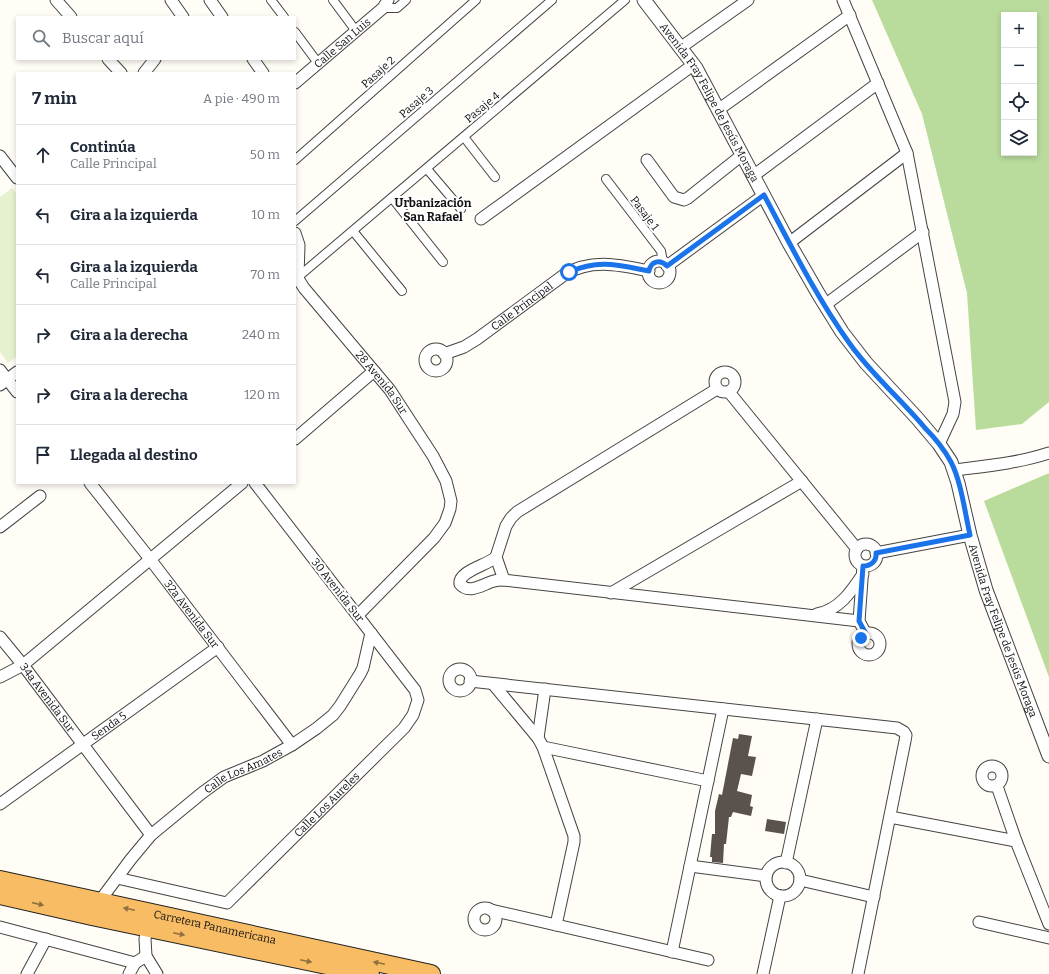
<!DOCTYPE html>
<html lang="es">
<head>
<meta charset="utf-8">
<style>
  :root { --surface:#fff; --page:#f6f6f7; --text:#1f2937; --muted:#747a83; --line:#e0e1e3 }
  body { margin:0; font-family:Bitter,serif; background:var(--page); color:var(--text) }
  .controls { position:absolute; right:12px; top:12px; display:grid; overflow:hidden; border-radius:0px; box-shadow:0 2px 6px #0003 }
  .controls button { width:36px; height:36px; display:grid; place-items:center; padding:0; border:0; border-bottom:1px solid var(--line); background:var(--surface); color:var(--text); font:20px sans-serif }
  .stop { position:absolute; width:12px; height:12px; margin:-9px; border:3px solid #1a73e8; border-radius:50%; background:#fff }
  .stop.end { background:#1a73e8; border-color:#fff; box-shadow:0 1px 4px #0008 }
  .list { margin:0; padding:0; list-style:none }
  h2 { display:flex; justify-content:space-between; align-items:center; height:52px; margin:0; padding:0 16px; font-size:17px }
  h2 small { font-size:13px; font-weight:400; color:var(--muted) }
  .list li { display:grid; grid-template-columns:26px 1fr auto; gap:12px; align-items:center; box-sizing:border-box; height:60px; padding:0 16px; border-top:1px solid var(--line) }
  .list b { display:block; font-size:15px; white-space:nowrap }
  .list p { margin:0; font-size:13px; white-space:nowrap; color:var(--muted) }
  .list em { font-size:13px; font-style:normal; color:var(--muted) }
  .icon { flex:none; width:22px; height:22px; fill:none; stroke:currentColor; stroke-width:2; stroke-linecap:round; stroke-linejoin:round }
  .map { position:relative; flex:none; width:1049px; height:974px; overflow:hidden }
  .search { position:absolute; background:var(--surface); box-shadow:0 2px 6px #0003; left:16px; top:16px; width:280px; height:44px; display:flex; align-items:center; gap:10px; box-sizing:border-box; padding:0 14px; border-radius:0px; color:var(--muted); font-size:15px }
  .panel { position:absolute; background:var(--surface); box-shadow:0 2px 6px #0003; left:16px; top:72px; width:280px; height:412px; border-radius:0px }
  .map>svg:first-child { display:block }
</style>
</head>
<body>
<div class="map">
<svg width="1049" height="974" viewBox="0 0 1049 974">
  <rect width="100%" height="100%" fill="#fffdf5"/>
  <!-- forest -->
  <g fill="#b9dc9c" fill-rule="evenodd">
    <path d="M872,0H1049V402L1022,424L976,430L967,293L922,114ZM1004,15H1034V153H1004Z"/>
    <path d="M1049,473V677L984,501Z"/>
  </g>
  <!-- pitch -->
  <path fill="#e6f2cf" d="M12,188L17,195V356L8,363L0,352V197Z"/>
  <!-- building -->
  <g fill="#5a524d">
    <path d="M739,734L752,736L748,756L756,757L752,776L741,774L737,791L752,795L750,806L753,807L751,816L733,812L731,817H729L726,844H724L723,863L712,862V857H710L712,834H715V811L719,794L722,795L733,738L738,739Z"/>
    <path d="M767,819L786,822L784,834L765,831Z"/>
  </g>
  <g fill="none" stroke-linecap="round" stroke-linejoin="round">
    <!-- pedestrian casing -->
    <g stroke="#444" stroke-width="10">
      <g id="pedestrian">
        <path d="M271,0L284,17"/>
        <path d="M333,0L356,31"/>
        <path d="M383,8H397L406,0"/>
        <path d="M295,32L318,63"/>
        <path d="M464,137L495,177"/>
        <path d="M295,160L476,0"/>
        <path d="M427,169L461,209"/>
        <path d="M606,179L661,251L663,262"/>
        <path d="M392,198L443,262"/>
        <path d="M295,221L552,0"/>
        <path d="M353,231L402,291"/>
        <path d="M298,277L625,0"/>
      </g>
    </g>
    <!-- minor casing -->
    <g stroke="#444" stroke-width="13">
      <g id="minor">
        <path d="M56,0L71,17"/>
        <path d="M171,0L183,17"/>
        <path d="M210,0L222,17"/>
        <path d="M843,0L907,153L955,402L953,414L939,444"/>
        <path d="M680,48L748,0"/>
        <path d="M108,59L121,73"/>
        <path d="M253,59L263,73"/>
        <path d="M144,73L155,59"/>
        <path id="s1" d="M295,83L383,8L388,0"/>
        <path d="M718,110L850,15"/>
        <path d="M0,156L17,178"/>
        <path d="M647,160L674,197L684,200L688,198L742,155"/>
        <path d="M753,176L878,83"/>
        <path d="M481,219L693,65"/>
        <path d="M295,233L299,245L298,277"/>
        <path d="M789,243L907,153"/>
        <circle cx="659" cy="272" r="11"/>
        <path d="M667,266L764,195"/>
        <path id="s2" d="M295,274L304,288L390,390L433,456L446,481L451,501L450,509L445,523L434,538L358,615"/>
        <path d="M825,305L923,232"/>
        <circle cx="436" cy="360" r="11"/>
        <path id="s3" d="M444,354L464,347L477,339L564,275C591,258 620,265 649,271"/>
        <path d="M0,370L17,392"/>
        <circle cx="725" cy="382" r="10"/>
        <path d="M0,385L17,372"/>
        <path d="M717,389L517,512L511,518L506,526L496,557L504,580L859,621"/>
        <path d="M729,392L857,549"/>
        <path d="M295,439L374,371"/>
        <path d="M954,470C986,466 1019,463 1049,453"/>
        <path id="s4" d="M90,483L150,559L292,745"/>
        <path d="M0,527L40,496"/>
        <circle cx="866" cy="555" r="11"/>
        <path d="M876,553L970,535"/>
        <path d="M496,557C488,565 458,571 460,584C469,595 483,584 494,581C497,580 501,580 504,580"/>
        <path d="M863,566L859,621L866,634"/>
        <path d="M611,593L802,481"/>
        <path d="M817,614C839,610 851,592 863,574"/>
        <circle cx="869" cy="644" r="11"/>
        <path id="s5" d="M0,637L23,665L151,835"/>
        <circle cx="460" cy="680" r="11"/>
        <path d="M0,677L23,665L242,483"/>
        <path d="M470,681L897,728L904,732L906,735L905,741L858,974"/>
        <path d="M493,684L538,738L543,747L574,836V842L556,925"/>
        <path d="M538,738L545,689"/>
        <path d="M543,747L708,781"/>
        <circle cx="992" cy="776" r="10"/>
        <path d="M997,786L1016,841L1049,924"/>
        <path id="s6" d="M0,804L218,647"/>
        <path d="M890,817L1016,841"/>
        <circle cx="783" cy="879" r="17"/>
        <path d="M786,863L817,719"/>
        <path d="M690,866L766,876"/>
        <path id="s7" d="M117,878L227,903L404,728L413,715L418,700L415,690L255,483"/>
        <path d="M800,880L874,897"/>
        <path id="s8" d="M99,902L131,859L151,835L202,793L224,777L263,761L292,745L317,728L333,715L340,706L360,674L363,668L371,633"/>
        <circle cx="485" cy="919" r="11"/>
        <path d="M491,910L708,960"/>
        <path d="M979,922L1049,938"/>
        <path d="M0,927L135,963L146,956"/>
        <path d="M147,928L145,939L146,956L157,974"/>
        <path d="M672,952L723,709"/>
        <path d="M27,974L46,939"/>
        <path d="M129,974L135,963"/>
        <path d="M763,974L780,896"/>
      </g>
    </g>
    <!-- tertiary casing -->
    <g stroke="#444" stroke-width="15">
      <g id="tertiary">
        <path id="s9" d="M644,0L696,68L789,243L819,295L842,332L866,363L917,418L939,444L951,462L958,483L970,535L986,590L1049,756"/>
      </g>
    </g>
    <!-- trunk casing -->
    <g stroke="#222" stroke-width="20">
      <g id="trunk">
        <path id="s10" d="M0,880L431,974"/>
        <path d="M0,895L92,916L370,974"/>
      </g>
    </g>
    <!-- pedestrian -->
    <use href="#pedestrian" stroke="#fff" stroke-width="8"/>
    <!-- minor -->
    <use href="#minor" stroke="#fff" stroke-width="11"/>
    <!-- tertiary -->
    <use href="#tertiary" stroke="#fff" stroke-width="13"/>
    <!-- trunk -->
    <use href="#trunk" stroke="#f7bc64" stroke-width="18"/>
  </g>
  <!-- one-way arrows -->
  <defs><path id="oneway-solid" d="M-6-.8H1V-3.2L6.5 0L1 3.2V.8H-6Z"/></defs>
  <g fill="#906f3f">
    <use href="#oneway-solid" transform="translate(38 904) rotate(13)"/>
    <use href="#oneway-solid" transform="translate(129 909) rotate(-168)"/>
    <use href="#oneway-solid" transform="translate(179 934) rotate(12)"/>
    <use href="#oneway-solid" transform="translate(306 961) rotate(12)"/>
    <use href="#oneway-solid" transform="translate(379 963) rotate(-168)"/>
  </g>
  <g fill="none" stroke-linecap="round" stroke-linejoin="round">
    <!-- route -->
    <path stroke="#1a73e8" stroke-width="5" d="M569,272C599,259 618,265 649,271C651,261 660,259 667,266L764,195C791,246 817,298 850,344C872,375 901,399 925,428C935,438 944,449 951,462C961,481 965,513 970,535L876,553C877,561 871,566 863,566L859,621L866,634L861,638"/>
  </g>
  <g text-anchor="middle" stroke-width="4" stroke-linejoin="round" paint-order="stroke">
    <!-- street labels -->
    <g font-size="11" fill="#111" stroke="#fff">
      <text dy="4" stroke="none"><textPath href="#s1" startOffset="62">Calle San Luis</textPath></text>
      <text transform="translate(378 72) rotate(-42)" y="4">Pasaje 2</text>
      <text transform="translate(416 102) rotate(-41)" y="4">Pasaje 3</text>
      <text dy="4" stroke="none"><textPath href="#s9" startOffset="122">Avenida Fray Felipe de Jesús Moraga</textPath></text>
      <text transform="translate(482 107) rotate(-40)" y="4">Pasaje 4</text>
      <text transform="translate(645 213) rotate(53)" y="4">Pasaje 1</text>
      <text dy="4" stroke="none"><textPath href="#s3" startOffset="92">Calle Principal</textPath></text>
      <text dy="4" stroke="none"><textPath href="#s2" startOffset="139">28 Avenida Sur</textPath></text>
      <text transform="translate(338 590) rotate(52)" y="4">30 Avenida Sur</text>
      <text dy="4" stroke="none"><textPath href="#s4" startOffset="166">32a Avenida Sur</textPath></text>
      <text dy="4" stroke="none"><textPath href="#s9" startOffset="734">Avenida Fray Felipe de Jesús Moraga</textPath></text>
      <text dy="4" stroke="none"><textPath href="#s5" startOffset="77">34a Avenida Sur</textPath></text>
      <text dy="4" stroke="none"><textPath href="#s6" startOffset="134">Senda 5</textPath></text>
      <text dy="4" stroke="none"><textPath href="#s8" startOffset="198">Calle Los Amates</textPath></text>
      <text dy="4" stroke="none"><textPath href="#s7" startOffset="253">Calle Los Aureles</textPath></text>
      <text dy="4" stroke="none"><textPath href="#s10" startOffset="220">Carretera Panamericana</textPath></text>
    </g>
    <!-- neighbourhood labels -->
    <g font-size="12" font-weight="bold" fill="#111" stroke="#fff">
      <text x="433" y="207">Urbanización<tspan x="433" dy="14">San Rafael</tspan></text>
    </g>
  </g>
</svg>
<div class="controls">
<button>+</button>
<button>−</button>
<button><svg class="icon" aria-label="locate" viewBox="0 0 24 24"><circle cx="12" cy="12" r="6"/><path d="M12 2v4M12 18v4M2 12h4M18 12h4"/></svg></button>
<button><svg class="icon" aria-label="layers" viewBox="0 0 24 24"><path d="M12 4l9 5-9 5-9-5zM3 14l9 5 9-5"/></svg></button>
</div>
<div class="stop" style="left:569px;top:272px"></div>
<div class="stop end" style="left:861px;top:638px"></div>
<div class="search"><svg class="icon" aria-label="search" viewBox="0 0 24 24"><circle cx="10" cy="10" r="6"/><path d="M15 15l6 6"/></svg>Buscar aquí</div>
<section class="panel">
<h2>7 min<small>A pie · 490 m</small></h2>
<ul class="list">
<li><svg class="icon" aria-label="ahead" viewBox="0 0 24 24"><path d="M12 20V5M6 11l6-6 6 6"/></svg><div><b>Continúa</b><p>Calle Principal</p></div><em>50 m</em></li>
<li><svg class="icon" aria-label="left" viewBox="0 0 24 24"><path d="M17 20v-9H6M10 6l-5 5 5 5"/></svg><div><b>Gira a la izquierda</b></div><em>10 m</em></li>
<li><svg class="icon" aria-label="left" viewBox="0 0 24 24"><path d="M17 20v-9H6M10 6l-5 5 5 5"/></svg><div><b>Gira a la izquierda</b><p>Calle Principal</p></div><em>70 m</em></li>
<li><svg class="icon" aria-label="right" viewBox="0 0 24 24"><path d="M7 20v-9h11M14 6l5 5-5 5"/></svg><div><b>Gira a la derecha</b></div><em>240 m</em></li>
<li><svg class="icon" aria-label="right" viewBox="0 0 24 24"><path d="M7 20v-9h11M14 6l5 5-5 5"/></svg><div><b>Gira a la derecha</b></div><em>120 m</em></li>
<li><svg class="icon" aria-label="arrive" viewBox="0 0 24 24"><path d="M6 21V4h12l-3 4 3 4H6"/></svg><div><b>Llegada al destino</b></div></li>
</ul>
</section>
</div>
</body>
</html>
